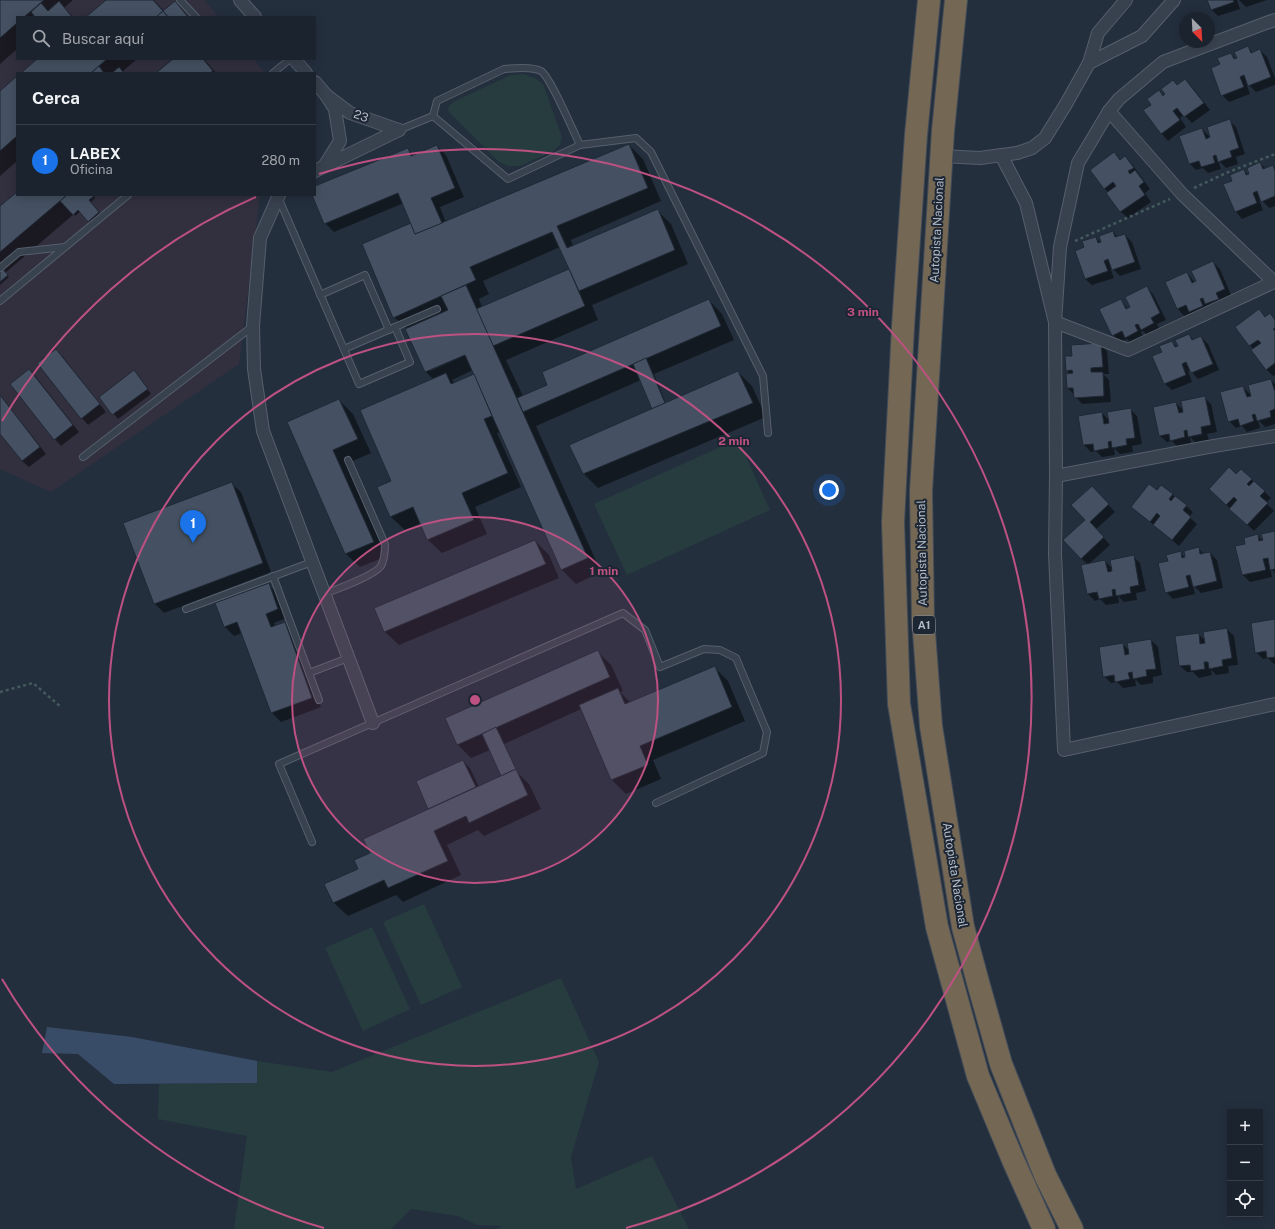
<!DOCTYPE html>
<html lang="es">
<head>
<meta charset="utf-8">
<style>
  :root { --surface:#1b232e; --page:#242b36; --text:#f1f3f6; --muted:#a0a4aa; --line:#39404a; --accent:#1a73e8 }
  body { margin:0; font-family:"Public Sans",sans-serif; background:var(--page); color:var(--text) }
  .controls { position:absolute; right:12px; bottom:12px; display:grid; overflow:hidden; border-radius:0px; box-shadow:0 2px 10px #0003 }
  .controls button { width:36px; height:36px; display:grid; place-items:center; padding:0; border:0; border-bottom:1px solid var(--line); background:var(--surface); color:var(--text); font:20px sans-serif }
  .compass { position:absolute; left:1179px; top:12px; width:36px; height:36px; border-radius:50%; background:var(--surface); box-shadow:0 2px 10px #0003; rotate:156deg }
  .you { position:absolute; left:829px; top:490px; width:14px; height:14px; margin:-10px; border:3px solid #fff; border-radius:50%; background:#1a73e8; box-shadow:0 0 0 6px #1a73e833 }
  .badge { display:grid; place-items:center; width:26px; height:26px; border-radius:50%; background:var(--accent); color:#fff; font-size:13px; font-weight:700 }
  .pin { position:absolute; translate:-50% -33px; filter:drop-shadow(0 1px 2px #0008) }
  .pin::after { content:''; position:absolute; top:21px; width:14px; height:12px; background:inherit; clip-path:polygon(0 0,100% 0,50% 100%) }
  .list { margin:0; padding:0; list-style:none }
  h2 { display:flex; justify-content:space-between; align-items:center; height:52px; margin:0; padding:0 16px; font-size:17px }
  h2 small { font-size:13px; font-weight:400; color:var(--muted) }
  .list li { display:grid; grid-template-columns:26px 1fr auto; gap:12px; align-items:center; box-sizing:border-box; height:72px; padding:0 16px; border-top:1px solid var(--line) }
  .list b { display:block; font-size:15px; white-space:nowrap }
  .list p { margin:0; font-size:13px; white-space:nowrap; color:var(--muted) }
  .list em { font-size:13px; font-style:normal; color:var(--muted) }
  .icon { flex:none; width:22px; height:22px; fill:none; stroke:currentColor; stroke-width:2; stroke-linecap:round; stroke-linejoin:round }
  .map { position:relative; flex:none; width:1275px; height:1229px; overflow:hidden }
  .search { position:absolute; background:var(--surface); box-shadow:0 2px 10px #0003; left:16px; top:16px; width:300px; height:44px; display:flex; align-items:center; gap:10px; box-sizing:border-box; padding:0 14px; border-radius:0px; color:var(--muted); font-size:15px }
  .panel { position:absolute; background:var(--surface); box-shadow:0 2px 10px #0003; left:16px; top:72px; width:300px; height:124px; border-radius:0px }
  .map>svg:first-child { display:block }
</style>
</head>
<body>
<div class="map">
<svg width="1275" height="1229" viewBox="0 0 1275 1229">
  <rect width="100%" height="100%" fill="#242f3e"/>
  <!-- medical -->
  <path fill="#32303f" d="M0,0H204L219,17H17V59H254L265,73H17V195H260L239,364L51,492L0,469Z"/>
  <!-- green -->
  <g fill="#263c3f">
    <path d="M523,74L535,78L543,84L562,137L560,145L553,151L520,166H508L499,162L448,111L449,106L455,101L511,75Z"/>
    <path d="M738,439L770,510L627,575L594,504Z"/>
    <path d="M424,904L462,987L421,1005L383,922Z"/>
    <path d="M372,927L410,1009L363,1031L325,948Z"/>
    <path d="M561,978L599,1062L571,1157L576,1189L652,1156L689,1229H496L502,1226L477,1225L458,1216L411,1209L391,1229H234L247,1136L158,1119L159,1084L256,1083L257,1061L332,1072Z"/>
  </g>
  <!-- water -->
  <path fill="#394c67" d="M47,1027L132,1037L257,1061V1083L114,1084L78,1054L42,1053Z"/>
  <!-- shadow -->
  <g fill="#0007" fill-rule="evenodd">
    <path d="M0,0H73L64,8L73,17H17V49L0,64Z"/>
    <path d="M108,0H154L164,11L187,17H88Z"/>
    <path d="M1208,0H1237L1240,9L1218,16L1211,9Z"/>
    <path d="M1239,0H1267L1246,7Z"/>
    <path d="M1248,48L1253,53L1260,50L1267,57L1275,78V85L1256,92L1249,85L1248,83H1246L1250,94L1229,102L1222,95L1221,65L1231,54L1236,59Z"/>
    <path d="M39,59H137L122,72L123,73H22Z"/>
    <path d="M171,59H204L216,73H158L172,61Z"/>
    <path d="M17,77V161L0,176V92Z"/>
    <path d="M1185,80L1192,87L1210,110L1192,123L1184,115L1180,118L1186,127L1168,141L1162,134L1144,111Z"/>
    <path d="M1229,120L1236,127L1245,154L1236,157L1238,164L1226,168L1218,160L1221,169L1208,173L1203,168L1196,170L1190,164L1202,129L1209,136L1210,139Z"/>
    <path d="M629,145L643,159L661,201L571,240L573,246L657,210L671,224L688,264L592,305L598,320L506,360L523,396L548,385L709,300L722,314L734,340L654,374L666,404L738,372L752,386L766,417L598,488L584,474L571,446L653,409L641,380L536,426L601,572L576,584L562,570L500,432L497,433L521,487L475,507L487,534L442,553L428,540L421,523L405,530L391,517L379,487L392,481L433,379L426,372L407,329L394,317L414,228L404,203L334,232L325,223L313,195H315V187L407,149L414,155L437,146L446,155L464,197L440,207L446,223ZM560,247L570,269L482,307L479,299L489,294L483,281ZM469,352L470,353L430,371V369ZM473,370L475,375L455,383L452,380Z"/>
    <path d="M1114,153L1121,160L1125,157L1132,164L1150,189L1145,193L1151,202L1128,218L1121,212L1108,193V192L1104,188Z"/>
    <path d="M1260,163L1266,169L1272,166L1275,169V206L1269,208L1261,199L1259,200L1263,210L1242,219L1236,212L1234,181L1244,170L1249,176Z"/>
    <path d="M17,193V195H97L94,197L95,198L90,203L101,214L91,223L80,212L75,216L74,214L5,273L9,277L0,285V207Z"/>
    <path d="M1113,232L1118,237L1125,235L1132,242L1141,269L1120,276L1113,269L1112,267H1110L1114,278L1092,285L1085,279L1086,248L1096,238L1104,246Z"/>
    <path d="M1213,262L1220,269L1231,295L1213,311L1208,305L1206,306L1209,313L1197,318L1191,313L1184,316L1178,309L1166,283L1187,273L1195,283L1197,281Z"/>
    <path d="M1146,287L1153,294L1166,320L1157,324L1160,330L1148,336L1143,331L1141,332L1144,338L1132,344L1127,339L1120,342L1113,335L1121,300L1128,309L1131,307Z"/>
    <path d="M1259,311L1266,318L1270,315L1275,319V375L1273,376L1266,369L1254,350L1236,327Z"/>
    <path d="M1189,335L1194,340L1201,337L1208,344L1219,370L1198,379L1190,370L1188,371L1192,382L1172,390L1165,384L1163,353L1172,342L1177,347Z"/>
    <path d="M1101,344L1107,351L1109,374H1103L1109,380L1111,402L1082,404L1068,388L1067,375H1071L1067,370L1073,357Z"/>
    <path d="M56,350L63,357L106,412L88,425L82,418L39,363Z"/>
    <path d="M29,371L36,377L79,432L61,446L55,439Z"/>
    <path d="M138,376L151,394L118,419L100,397Z"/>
    <path d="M1271,380L1275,384V424L1265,427L1258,420L1260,428L1247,432L1242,426L1236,428L1229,421L1243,387L1252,396Z"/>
    <path d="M0,395L46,454L29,467L22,461L0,432Z"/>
    <path d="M1204,397L1211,404L1217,432L1207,434L1209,440L1196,443L1190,437L1191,444L1178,447L1172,441L1167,442L1160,436L1176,403L1184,411Z"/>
    <path d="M339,400L353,414L371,453L346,464L387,556L360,567L346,554L288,422Z"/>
    <path d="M1130,409L1137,416L1142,444L1132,446L1133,452L1120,454L1114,448L1115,455L1102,457L1096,451L1091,452L1084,445L1080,417L1102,413L1109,420Z"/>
    <path d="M1241,470L1271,498L1266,503L1274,511L1254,531L1217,496Z"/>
    <path d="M231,483L241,492L271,572L164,613L155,604L124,523Z"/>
    <path d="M1157,491L1172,494L1193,512L1189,517L1197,524L1179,546L1132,507Z"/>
    <path d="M1098,494L1115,512L1096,529L1110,545L1089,564L1105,561L1113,569L1133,556L1140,563L1146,591L1136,593L1137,600L1124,602L1118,596L1119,603L1106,605L1100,599L1095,601L1088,594V565L1081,558L1086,520Z"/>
    <path d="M1275,532V573L1270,567L1272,577L1250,582L1243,575L1237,547L1246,545L1258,536L1264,542Z"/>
    <path d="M535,541L549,555L559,578L399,645L385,632L375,609Z"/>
    <path d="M1198,548L1204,554L1210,553L1217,560L1223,588L1201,593L1193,585L1195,594L1173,599L1166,592L1169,562L1180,553L1187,559Z"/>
    <path d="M268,584L277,593L287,618L274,623L276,627L284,623L294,633L321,707L281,722L272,713L242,633L234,636L225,627Z"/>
    <path d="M1275,621V664H1274L1268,658L1263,659L1256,652Z"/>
    <path d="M1227,629L1234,636L1238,665L1228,666L1229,673L1216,675L1211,669L1212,675L1199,678L1193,672H1187L1180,666L1198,634L1206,641Z"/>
    <path d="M1151,640L1158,647L1162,675L1153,677V683L1141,685L1135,679L1136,686L1123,688L1117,682L1111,683L1104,676L1122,644L1130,651Z"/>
    <path d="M597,651L611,665L623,691L620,692L631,703L714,667L728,681L745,721L653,760L661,779L626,794L612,780L581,709L504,744L517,772L529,784L541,809L484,836L478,830L447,845L461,875L403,902L396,895L348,916L334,903L326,885L360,869L371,853L430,809L429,808L463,761L470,768L479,787L502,776L490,750L471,758L458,745L446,719Z"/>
  </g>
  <!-- building -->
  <g fill="#455162" stroke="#1f2835">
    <path d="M0,0H44L24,17H17V23L0,38Z"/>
    <path d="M106,0H153L163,11L156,17H86Z"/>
    <path d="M1207,0H1233L1234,2L1211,10Z"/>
    <path d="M59,1L72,17H35L31,12L41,3L48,11Z"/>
    <path d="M175,1L188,17H168L163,11Z"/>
    <path d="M163,11L168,17H156Z"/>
    <path d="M1248,46L1251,53L1260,49L1271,77L1248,86L1244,75L1240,77L1244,87L1221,96L1211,68L1220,64L1217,58L1231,53L1234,59L1237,58L1234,52Z"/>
    <path d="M37,59H107L91,73H21Z"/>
    <path d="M173,59H203L213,71L210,73H156Z"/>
    <path d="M99,66L104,73H91Z"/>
    <path d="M119,67L124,73H112Z"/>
    <path d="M17,76V136L0,151V91Z"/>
    <path d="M1185,79L1204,103L1184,117L1177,108L1173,111L1180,120L1161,134L1143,110L1151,105L1147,99L1159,90L1163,96L1165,94L1161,89L1173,80L1177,85Z"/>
    <path d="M1230,119L1239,148L1230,151L1232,157L1218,162L1216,155L1213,156L1215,163L1201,167L1199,161L1189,164L1179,136L1202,128L1206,139L1210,137L1207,127Z"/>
    <path d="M629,144L648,188L557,226L567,248L658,209L675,250L579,291L552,232L470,267L476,280L393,318L362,244L411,223L415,234Z"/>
    <path d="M437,145L455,188L431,198L442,223L415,234L398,193L324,224L312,195H315V186L408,148L411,156Z"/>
    <path d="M1114,152L1120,160L1125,156L1134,168L1128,171L1130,174L1135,170L1144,182L1139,186L1145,195L1120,212L1106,193L1116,186L1113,182L1104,189L1090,170Z"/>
    <path d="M1260,162L1263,169L1273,165L1275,171V196L1261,202L1257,191L1253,193L1257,203L1235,212L1223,184L1232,181L1230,175L1244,169L1246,175L1249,174L1247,168Z"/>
    <path d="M17,192V195H67L0,252V206Z"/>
    <path d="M67,195H93L94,196L89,200L99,212L88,222L78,210L73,215L60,201Z"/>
    <path d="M1113,231L1115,237L1125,234L1135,262L1112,270L1108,259L1104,261L1108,271L1085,279L1075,251L1084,247L1082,241L1096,237L1098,243L1101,242L1099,236Z"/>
    <path d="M1213,261L1225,289L1216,293L1219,299L1205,304L1203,298L1200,299L1203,306L1189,312L1186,305L1177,309L1165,282L1187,272L1192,283L1196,281L1191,271Z"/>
    <path d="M0,266L8,275L0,282Z"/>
    <path d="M569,269L585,306L493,346L476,309Z"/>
    <path d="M466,285L588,558L561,570L465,355L425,372L405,329L448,310L441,296Z"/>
    <path d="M1147,286L1160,313L1151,318L1154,323L1141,330L1138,324L1135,325L1138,331L1125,338L1122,331L1112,336L1099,309L1121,299L1126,309L1130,307L1125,297Z"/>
    <path d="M709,299L721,326L523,412L517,398L547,385L542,372Z"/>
    <path d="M1259,309L1265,317L1270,313L1275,320V328L1273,329L1275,331V363L1266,370L1251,350L1261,343L1258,340L1249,346L1235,327Z"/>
    <path d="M1189,334L1192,340L1201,336L1213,364L1191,373L1186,362L1182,364L1186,375L1164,384L1152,356L1162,352L1159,346L1172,341L1175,347L1178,346L1175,340Z"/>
    <path d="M1101,343L1103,367L1091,368V372H1103L1104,396L1074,398L1073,388H1067L1066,374L1073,373L1072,370L1066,371L1065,356H1072L1071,345Z"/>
    <path d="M56,349L100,404L81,419L37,363Z"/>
    <path d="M646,358L665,403L652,409L633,364Z"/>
    <path d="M29,369L73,425L54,440L10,384Z"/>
    <path d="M134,370L148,389L112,415L99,397Z"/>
    <path d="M738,371L753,403L583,474L569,445Z"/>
    <path d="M446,373L451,384L474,374L492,416L484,419L508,473L462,493L474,520L427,540L413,507L390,517L377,487L391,481L360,410Z"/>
    <path d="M1271,379L1275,392V409L1270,411L1271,417L1257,421L1255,414L1252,415L1254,421L1240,426L1238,419L1228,422L1220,392L1243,386L1247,397L1251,396L1248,385Z"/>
    <path d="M0,395L40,447L22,461L0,434Z"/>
    <path d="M1205,396L1211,425L1201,427L1202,434L1188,437L1187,430L1184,431L1185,437L1170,441L1169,434L1159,436L1153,407L1176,402L1179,413L1183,412L1181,401Z"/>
    <path d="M339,399L358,439L333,450L374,542L345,554L287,422Z"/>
    <path d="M1131,408L1135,438L1126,439L1127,445L1112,448L1111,441L1108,442L1109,448L1094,451L1093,444L1083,445L1078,416L1102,412L1104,424L1109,423L1107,412Z"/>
    <path d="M1229,467L1236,474L1241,469L1252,479L1247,484L1249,486L1254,481L1265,491L1260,496L1268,503L1247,525L1229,509L1237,500L1234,497L1226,505L1209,489Z"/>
    <path d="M232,482L263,563L154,604L123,523Z"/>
    <path d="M1149,484L1157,490L1161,485L1173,494L1169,499L1171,501L1175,496L1187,505L1183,510L1191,517L1172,540L1153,525L1160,516L1157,513L1150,522L1131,507Z"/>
    <path d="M1092,486L1109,504L1090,522L1104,537L1081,559L1063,540L1085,520L1071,505Z"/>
    <path d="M1275,531V569L1270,570L1268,558L1263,559L1266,570L1242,575L1235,546L1245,544L1244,538L1258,534L1259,541L1263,540L1261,534Z"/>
    <path d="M535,540L546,564L384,632L374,608Z"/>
    <path d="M1199,547L1200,554L1210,552L1217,581L1193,587L1190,575L1186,576L1189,587L1165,593L1158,563L1168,561L1166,555L1181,551L1182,558L1185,557L1184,551Z"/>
    <path d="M1134,555L1139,585L1130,587L1131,593L1116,596L1115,589L1112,590L1113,596L1099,599L1097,592L1087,594L1081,565L1105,560L1108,572L1112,571L1110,560Z"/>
    <path d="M269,583L278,609L266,614L271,627L285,622L312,698L271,713L237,622L224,627L215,603Z"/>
    <path d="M1275,619V657L1267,658L1266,651L1255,653L1251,623Z"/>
    <path d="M1227,628L1232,658L1222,660L1223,666L1209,669L1208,662H1204L1205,669L1191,671L1190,665L1179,666L1175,636L1199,633L1200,644L1205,643L1203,632Z"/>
    <path d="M1151,639L1156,669L1146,670L1147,676L1133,679L1132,672L1128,673L1130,679L1115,682L1114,675L1103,677L1099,647L1123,643L1125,655L1129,654L1127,643Z"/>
    <path d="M598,650L610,677L457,745L445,718Z"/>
    <path d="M715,666L732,707L640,746L648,765L611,780L579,705L618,688L625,704Z"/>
    <path d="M496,727L516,769L501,776L482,734Z"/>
    <path d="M463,760L476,787L428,809L416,781Z"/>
    <path d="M516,769L528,795L469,823L466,816L434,831L448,861L388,888L384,880L333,903L324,884L358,869L354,860L370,853L363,839Z"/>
  </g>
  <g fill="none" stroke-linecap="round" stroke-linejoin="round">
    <!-- lane casing -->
    <g stroke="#565f6c" stroke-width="8">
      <g id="lane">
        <path d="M180,0L196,17"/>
        <path d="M273,73L290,59"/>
        <path d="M399,130L433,116L508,179L580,145C574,133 550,76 541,71C532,66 514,68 504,69L437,101L433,116"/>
        <path d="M580,145L636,138L651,152L763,376L768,433"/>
        <path d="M278,197L359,384L410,362L395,327"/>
        <path d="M0,268L19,252L65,247"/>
        <path d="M320,295L365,275L389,330"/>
        <path d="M0,301L128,195"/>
        <path d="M344,349L437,309"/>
        <path d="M83,457L253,326"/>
        <path d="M273,576L319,700"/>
        <path d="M324,594C337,589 374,576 381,566C385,559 385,551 385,544L348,460"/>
        <path d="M186,609L312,562"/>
        <path d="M309,673L348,658"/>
        <path d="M312,842L279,764L623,613L645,630L660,667L704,649L720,650L736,658L767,732L763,753L656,803"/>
      </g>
    </g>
    <!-- street casing -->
    <g stroke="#565f6c" stroke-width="14">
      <g id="street">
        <path d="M240,0L255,17"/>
        <path d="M1275,20L1266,23L1163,62L1119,99L1109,111L1078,163L1060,247L1055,322L1056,476L1055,554L1064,750L1275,704"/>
        <path d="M294,59L306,73"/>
        <path d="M1089,63L1142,36L1174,0"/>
        <path d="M315,82L326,95"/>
        <path d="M1001,155L1026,203L1055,322L1128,350L1274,282L1182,194L1109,111"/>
        <path d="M941,156L980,158L1017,153L1032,148L1045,138L1066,104L1089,63L1098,33L1126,0"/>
        <path d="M325,165L340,141L335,109L326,95L350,113L399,130"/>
        <path d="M315,171L399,130"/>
        <path d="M279,195L260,238L253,326L254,369L263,431L373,723"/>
        <path d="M1056,476L1208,447L1275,436"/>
      </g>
    </g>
    <!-- highway casing -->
    <g stroke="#434c59" stroke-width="24">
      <g id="highway">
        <path d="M929,0L916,135L903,327L893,522L899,704L937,927L978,1076L1013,1160L1044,1229"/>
        <path d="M956,0L943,131L921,491L923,619L931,726L963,927L979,986L1001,1064L1045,1175L1072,1229"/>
      </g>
    </g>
    <!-- path -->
    <g stroke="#44595c" stroke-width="2.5" stroke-dasharray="3 3" stroke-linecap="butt">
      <path d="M1194,188L1226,173L1275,154"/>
      <path d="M1075,241L1170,199"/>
      <path d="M0,692L33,683L61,707"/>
    </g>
    <!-- lane -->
    <use href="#lane" stroke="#38414e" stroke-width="6"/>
    <!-- street -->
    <use href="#street" stroke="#38414e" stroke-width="12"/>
    <!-- highway -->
    <use href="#highway" stroke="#746855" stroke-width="22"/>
  </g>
  <!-- distance rings -->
  <circle cx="475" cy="700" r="183" fill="#bd5182" fill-opacity=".12"/>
  <g fill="none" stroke="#bd5182" stroke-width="2">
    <circle cx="475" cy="700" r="183"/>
    <circle cx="475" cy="700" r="366"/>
    <path d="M324 1228A549 549 0 0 1 2 979M2 421A549 549 0 0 1 256 197M319 174A549 549 0 1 1 626 1228"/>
  </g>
  <g text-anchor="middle" stroke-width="4" stroke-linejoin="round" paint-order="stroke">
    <!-- shield labels -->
    <rect fill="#1d2633" stroke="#878f9c" stroke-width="1" x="913" y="616" width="22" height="18" rx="3"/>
    <g font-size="11" font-weight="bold" fill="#b4bcc9">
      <text x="924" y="629">A1</text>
    </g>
    <!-- street labels -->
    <g font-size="12" fill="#b4bcc9" stroke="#1d2633">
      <text transform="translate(361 116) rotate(20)" y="4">23</text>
      <text transform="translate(937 230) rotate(-87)" y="4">Autopista Nacional</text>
      <text transform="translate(922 553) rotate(-91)" y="4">Autopista Nacional</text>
      <text transform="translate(955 875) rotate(81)" y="4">Autopista Nacional</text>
    </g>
  </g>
  <circle cx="475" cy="700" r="6" fill="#bd5182" stroke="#1d2633" stroke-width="2"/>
  <g font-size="12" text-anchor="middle" font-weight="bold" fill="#bd5182" stroke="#1d2633" stroke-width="4" stroke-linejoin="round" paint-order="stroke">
    <text x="863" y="316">3 min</text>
    <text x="734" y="445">2 min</text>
    <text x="604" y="575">1 min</text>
  </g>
</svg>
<div class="controls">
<button>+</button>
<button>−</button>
<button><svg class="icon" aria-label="locate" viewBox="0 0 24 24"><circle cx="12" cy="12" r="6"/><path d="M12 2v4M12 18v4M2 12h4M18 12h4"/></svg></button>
</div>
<svg class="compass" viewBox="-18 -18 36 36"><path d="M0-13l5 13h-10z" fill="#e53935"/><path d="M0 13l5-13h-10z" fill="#a0a4aa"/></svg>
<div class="you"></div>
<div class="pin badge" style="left:193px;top:543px">1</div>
<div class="search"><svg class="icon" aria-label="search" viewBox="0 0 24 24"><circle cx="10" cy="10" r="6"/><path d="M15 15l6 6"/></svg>Buscar aquí</div>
<section class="panel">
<h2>Cerca<small></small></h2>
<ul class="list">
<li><span class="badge">1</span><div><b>LABEX</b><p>Oficina</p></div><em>280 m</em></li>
</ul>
</section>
</div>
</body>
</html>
